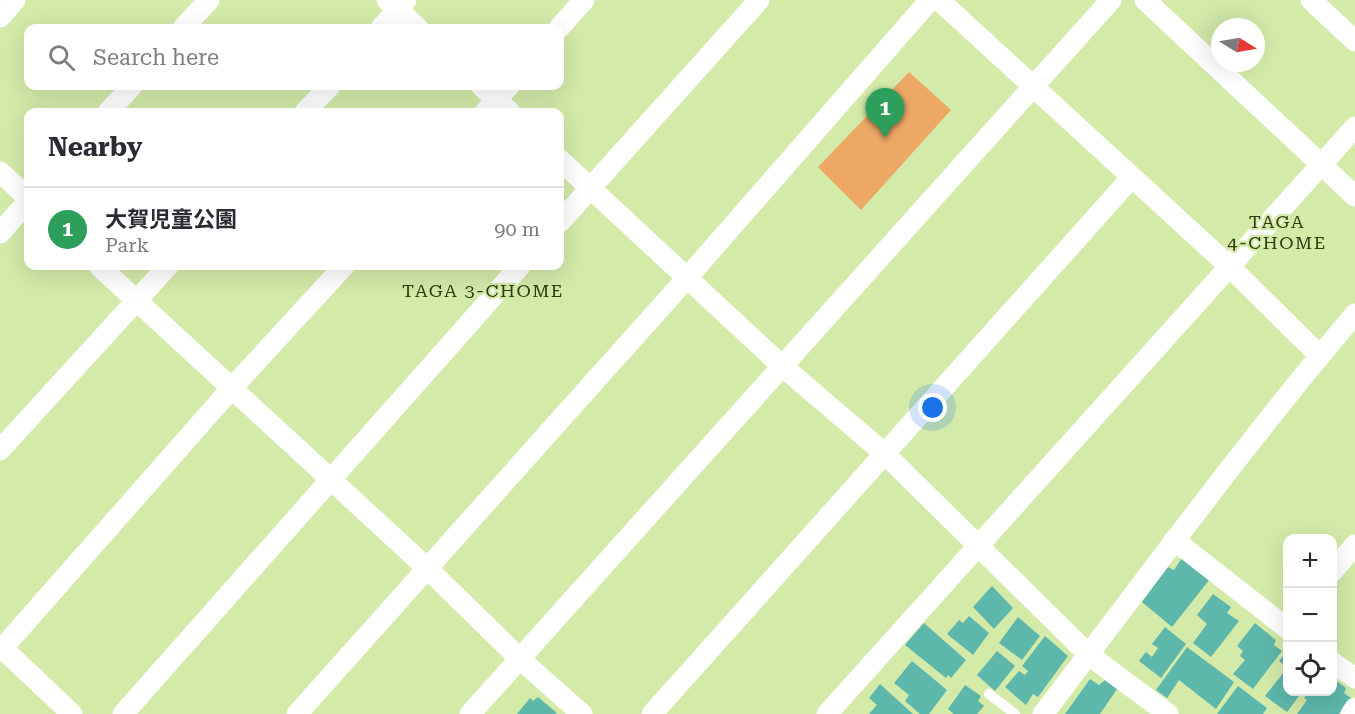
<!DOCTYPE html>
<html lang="en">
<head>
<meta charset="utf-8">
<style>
  :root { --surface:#fff; --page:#f2f2f3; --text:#2b2b33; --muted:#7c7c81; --line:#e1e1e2; --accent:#d93025 }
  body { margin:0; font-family:"Roboto Serif","Noto Sans JP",serif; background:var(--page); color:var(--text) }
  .controls { position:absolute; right:18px; bottom:18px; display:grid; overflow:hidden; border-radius:12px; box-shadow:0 6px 24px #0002 }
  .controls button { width:54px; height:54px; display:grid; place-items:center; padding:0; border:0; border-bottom:2px solid var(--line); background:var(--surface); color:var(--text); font:30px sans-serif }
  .compass { position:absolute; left:1211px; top:18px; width:54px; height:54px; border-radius:50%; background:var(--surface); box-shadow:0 6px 24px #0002; rotate:101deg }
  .you { position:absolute; left:933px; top:408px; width:21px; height:21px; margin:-15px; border:4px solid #fff; border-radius:50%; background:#1a73e8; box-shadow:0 0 0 9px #1a73e833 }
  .badge { display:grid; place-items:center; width:39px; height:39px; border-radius:50%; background:var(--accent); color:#fff; font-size:20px; font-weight:700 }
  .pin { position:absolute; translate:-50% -50px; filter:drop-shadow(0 2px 3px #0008) }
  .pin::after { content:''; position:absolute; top:32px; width:21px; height:18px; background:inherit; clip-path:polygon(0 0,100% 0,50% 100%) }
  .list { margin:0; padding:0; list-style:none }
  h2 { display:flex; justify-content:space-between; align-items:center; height:78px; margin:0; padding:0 24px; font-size:26px }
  h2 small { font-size:20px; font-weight:400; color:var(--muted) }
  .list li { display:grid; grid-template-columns:39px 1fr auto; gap:18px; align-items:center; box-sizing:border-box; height:84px; padding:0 24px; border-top:2px solid var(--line) }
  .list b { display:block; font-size:22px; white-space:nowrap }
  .list p { margin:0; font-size:20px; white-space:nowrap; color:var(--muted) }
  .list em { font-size:20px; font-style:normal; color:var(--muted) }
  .icon { flex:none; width:33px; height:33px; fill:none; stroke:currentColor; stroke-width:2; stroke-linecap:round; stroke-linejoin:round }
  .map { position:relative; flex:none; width:1355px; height:714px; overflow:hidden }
  .search { position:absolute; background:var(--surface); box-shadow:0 6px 24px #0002; left:24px; top:24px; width:540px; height:66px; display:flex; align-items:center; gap:15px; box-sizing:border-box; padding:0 21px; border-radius:12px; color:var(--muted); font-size:22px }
  .panel { position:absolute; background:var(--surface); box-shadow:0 6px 24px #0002; left:24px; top:108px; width:540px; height:162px; border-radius:12px }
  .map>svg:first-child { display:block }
</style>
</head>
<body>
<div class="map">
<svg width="1355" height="714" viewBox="0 0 1355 714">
  <rect width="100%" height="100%" fill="#d3eaa9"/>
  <!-- green -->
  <path fill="#eda866" d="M909,72L951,110L861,210L818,167Z"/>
  <!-- building -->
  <g fill="#5eb7ab">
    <path d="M1182,558L1210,579L1172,627L1142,602L1168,567L1174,570Z"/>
    <path d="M992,586L1013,608L994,629L973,607Z"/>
    <path d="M1213,594L1231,607L1227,613L1239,621L1211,657L1193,643L1207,624L1197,615Z"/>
    <path d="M969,616L989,633L973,655L947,634L959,620L963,623Z"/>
    <path d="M1018,617L1040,636L1022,660L999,643Z"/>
    <path d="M924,623L966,660L951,678L948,675L946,678L905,645Z"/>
    <path d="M1255,623L1276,640L1274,645L1282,651L1253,689L1233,674L1245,660L1240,656L1243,651L1237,646Z"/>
    <path d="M1165,627L1186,644L1161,678L1139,661L1146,652L1152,657L1158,648L1152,644Z"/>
    <path d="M1045,636L1068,656L1038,697L1033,694L1026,705L1005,687L1019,671L1025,675L1028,671L1022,666Z"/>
    <path d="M1187,647L1234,682L1216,709L1179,680L1167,698L1156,690Z"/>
    <path d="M1288,650V692H1302L1287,712L1265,696L1287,668L1279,661Z"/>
    <path d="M997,651L1015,666L995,691L977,675Z"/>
    <path d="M912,661L947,690L929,714H920L905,701L909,695L894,683Z"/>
    <path d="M1332,678L1346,688L1344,693L1351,698L1339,714H1297L1307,700L1304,698L1309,692H1332Z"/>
    <path d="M1090,679L1099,685L1105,680L1117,689L1100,714H1065Z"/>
    <path d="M880,684L913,714H869L877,705L869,698Z"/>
    <path d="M965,685L981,696L978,701L984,706L977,714H954L948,709Z"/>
    <path d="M1238,686L1267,708L1263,714H1217Z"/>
    <path d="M538,697L557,713L555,714H517L530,698L533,701Z"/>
  </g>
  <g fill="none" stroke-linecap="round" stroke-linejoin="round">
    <!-- lane -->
    <path stroke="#fff" stroke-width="10" d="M989,694L1015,714"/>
    <!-- street -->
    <g stroke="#fff" stroke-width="21">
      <path d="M387,0L418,28"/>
      <path d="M939,0L1230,267L1320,356"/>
      <path d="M1145,0L1355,196"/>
      <path d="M1311,0L1355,41"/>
      <path d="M0,17L15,0"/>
      <path d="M183,28L209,0"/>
      <path d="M381,28L406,0"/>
      <path d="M559,28L584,0"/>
      <path d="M481,86L510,112"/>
      <path d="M108,112L132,86"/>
      <path d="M305,112L330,86"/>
      <path d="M485,112L509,86"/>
      <path d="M560,160L782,366L884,453L1089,655L1168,714"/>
      <path d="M0,172L28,198"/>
      <path d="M560,222L759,0"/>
      <path d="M0,233L28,201"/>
      <path d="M99,266L428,569L520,659L582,714"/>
      <path d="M0,450L168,266"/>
      <path d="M1174,540L1288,629"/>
      <path d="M1332,572L1355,545"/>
      <path d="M0,646L72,714"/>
      <path d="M0,651L231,389L344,266"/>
      <path d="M1332,662L1355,678"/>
      <path d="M123,714L520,266"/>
      <path d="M297,714L687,278L930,0"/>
      <path d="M470,714L1111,0"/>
      <path d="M652,714L1132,177"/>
      <path d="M827,714L1355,127"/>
      <path d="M1043,714C1146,580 1245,443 1355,314"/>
      <path d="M1351,714L1355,708"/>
    </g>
  </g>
  <g text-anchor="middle" stroke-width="4.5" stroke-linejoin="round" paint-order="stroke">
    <!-- neighbourhood labels -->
    <g font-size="18" letter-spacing="1.5" fill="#2e3b0b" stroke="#d3eaa9">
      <text x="1277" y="228">TAGA<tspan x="1277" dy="21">4-CHOME</tspan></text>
      <text x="483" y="297">TAGA 3-CHOME</text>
    </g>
  </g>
</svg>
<div class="controls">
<button>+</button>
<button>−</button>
<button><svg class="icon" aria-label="locate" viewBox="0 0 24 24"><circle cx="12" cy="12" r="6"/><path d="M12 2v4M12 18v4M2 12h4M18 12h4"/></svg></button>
</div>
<svg class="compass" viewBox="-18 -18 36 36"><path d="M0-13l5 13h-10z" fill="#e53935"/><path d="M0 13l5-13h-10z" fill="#7c7c81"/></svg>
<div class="you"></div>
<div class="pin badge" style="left:885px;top:138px;background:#2e9e5b">1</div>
<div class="search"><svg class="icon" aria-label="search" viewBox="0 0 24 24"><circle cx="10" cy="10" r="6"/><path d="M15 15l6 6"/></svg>Search here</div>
<section class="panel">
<h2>Nearby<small></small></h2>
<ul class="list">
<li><span class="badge" style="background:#2e9e5b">1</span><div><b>大賀児童公園</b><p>Park</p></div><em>90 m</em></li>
</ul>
</section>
</div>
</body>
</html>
